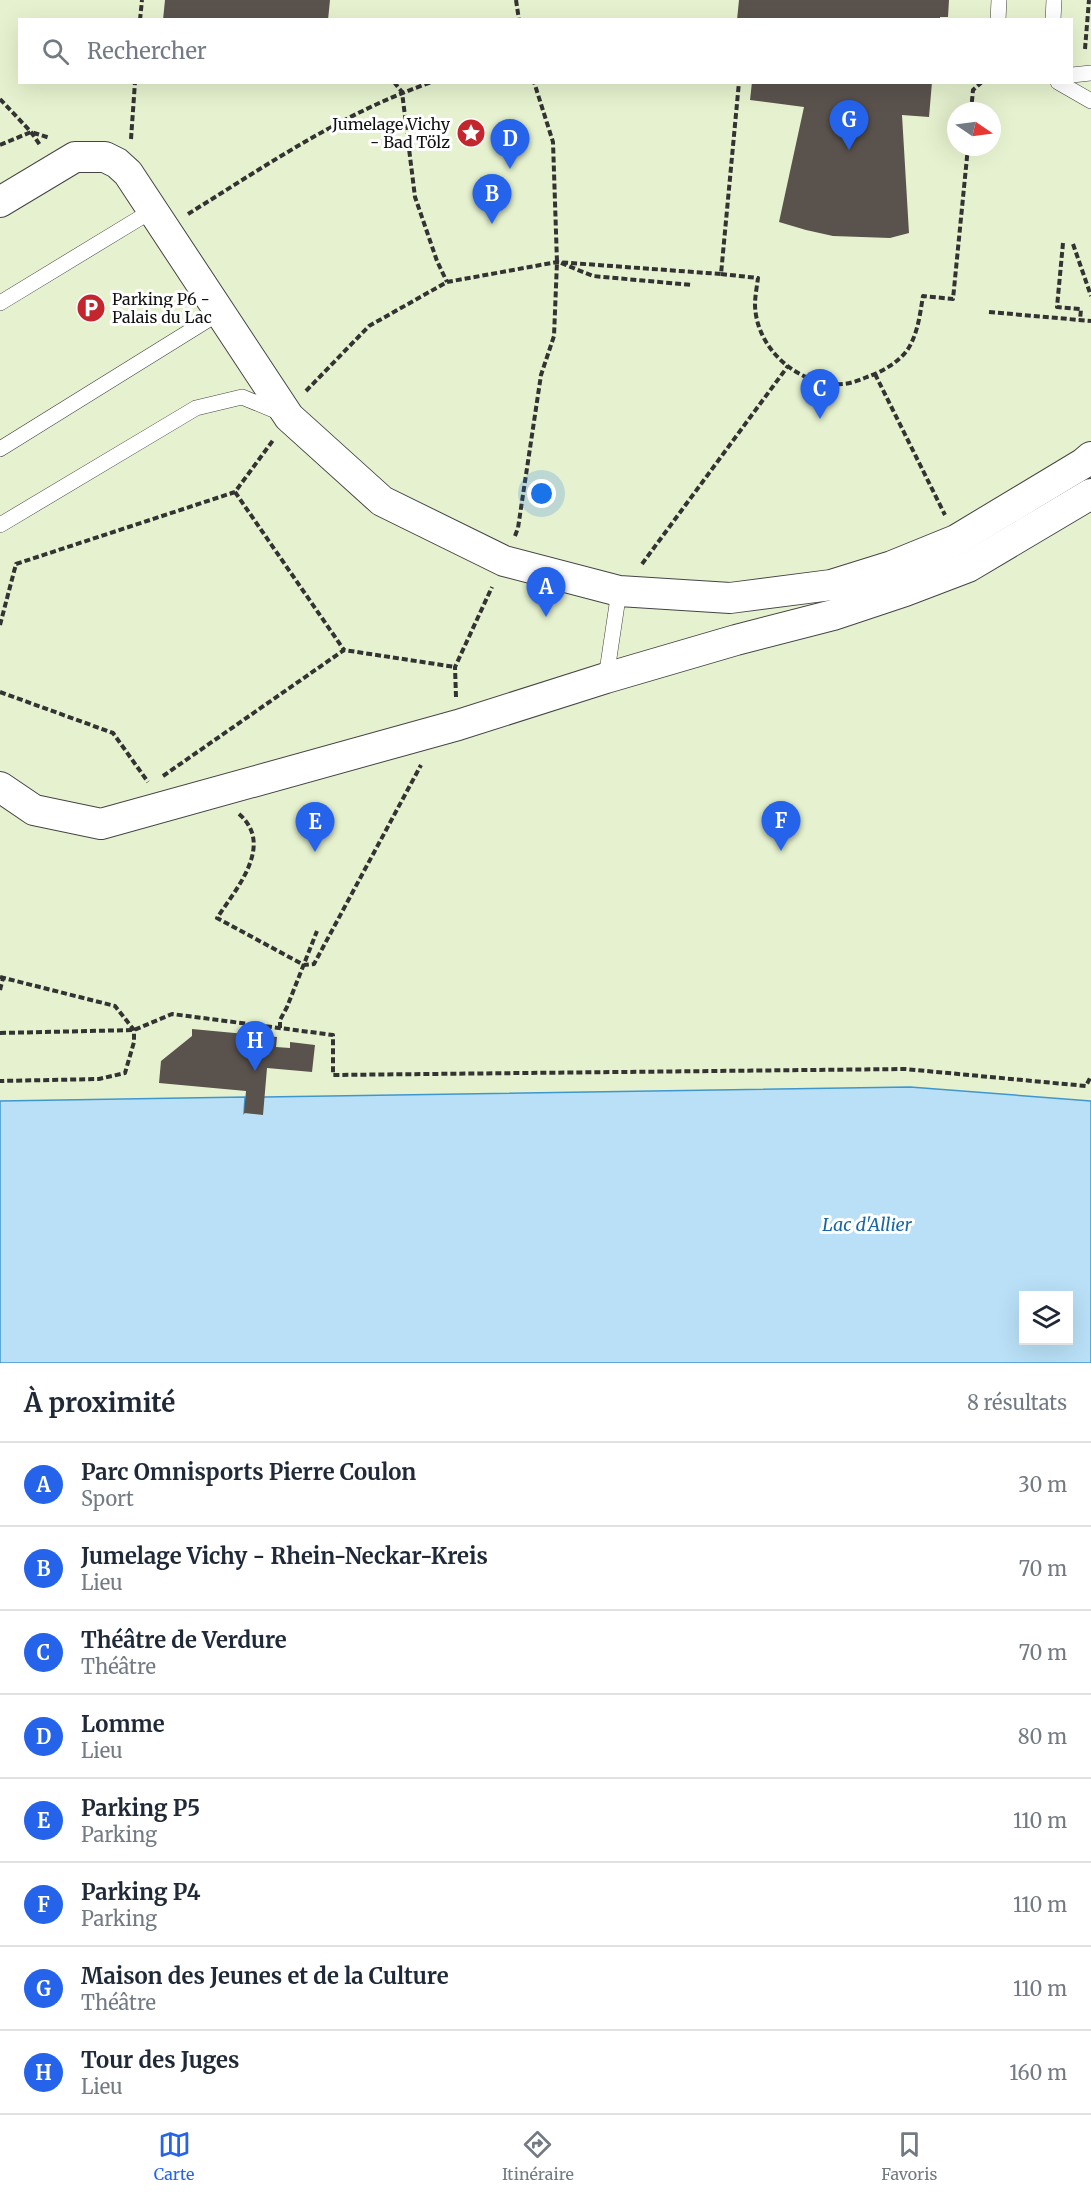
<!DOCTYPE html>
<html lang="fr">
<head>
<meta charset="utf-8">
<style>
  :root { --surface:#fff; --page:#f6f6f7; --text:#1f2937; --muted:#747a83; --line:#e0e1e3; --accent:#2563eb }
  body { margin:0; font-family:Merriweather,serif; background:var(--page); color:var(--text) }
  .controls { position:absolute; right:18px; bottom:18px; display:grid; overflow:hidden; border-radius:0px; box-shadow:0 6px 24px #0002 }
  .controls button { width:54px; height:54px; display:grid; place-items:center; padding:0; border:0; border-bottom:2px solid var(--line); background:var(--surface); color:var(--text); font:30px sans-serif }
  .compass { position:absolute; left:947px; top:102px; width:54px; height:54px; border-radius:50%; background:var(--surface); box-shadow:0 6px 24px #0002; rotate:103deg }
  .you { position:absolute; left:542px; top:494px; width:21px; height:21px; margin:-15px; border:4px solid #fff; border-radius:50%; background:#1a73e8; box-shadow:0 0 0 9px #1a73e833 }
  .badge { display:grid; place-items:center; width:39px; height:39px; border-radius:50%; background:var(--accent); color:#fff; font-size:20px; font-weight:700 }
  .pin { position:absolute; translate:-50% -50px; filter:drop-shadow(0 2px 3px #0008) }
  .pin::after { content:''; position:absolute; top:32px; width:21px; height:18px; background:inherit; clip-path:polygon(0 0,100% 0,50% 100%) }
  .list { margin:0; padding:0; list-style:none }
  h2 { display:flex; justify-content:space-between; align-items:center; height:78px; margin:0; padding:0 24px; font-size:26px }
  h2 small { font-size:20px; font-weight:400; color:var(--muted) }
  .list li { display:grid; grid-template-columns:39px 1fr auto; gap:18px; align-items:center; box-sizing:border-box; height:84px; padding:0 24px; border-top:2px solid var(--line) }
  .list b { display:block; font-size:22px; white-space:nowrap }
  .list p { margin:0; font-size:20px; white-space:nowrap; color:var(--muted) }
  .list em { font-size:20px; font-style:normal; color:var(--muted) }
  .icon { flex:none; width:33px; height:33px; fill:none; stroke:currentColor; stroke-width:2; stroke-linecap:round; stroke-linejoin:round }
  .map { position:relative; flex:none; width:1091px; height:1363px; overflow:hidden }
  .search { position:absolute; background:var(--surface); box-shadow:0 6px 24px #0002; left:18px; right:18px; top:18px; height:66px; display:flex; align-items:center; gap:15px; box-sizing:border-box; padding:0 21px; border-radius:0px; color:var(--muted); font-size:22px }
  .sheet { height:750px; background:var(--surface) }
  nav { display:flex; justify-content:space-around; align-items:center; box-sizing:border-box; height:84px; border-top:2px solid var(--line); background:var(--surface); font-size:16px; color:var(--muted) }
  nav a { display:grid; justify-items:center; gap:3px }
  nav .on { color:var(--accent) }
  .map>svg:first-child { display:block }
</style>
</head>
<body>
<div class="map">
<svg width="1091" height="1363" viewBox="0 0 1091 1363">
  <rect width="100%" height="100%" fill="#fffdf5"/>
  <!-- pitch -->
  <path fill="#e6f2cf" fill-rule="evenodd" d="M0,0H1091V1101L910,1087L265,1097L263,1115L244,1113L245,1098L0,1101ZM20,20H1072V82H20ZM956,111H992V147H956Z"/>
  <!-- water -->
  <path fill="#b9e0f7" stroke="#3f96cf" stroke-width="1.5" fill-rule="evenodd" d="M910,1087L1091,1101V1363H0V1101L245,1097L244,1113L264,1097ZM1024,1296H1068V1340H1024Z"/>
  <!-- building -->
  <g fill="#5a524d">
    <path d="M165,0H330L328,20H163Z"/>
    <path d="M739,0H949L948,17H940V20H737Z"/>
    <path d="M752,82H932L929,117L902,115L909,233L890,238L833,236L806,230L779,222L804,107L750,100Z"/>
    <path d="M192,1029L277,1037L276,1047L290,1048V1042L315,1045L312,1072L267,1068L263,1115L244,1113L246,1091L159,1083L161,1061L192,1036Z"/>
  </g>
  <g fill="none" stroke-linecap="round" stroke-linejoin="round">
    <!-- lane casing -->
    <g stroke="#444" stroke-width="16">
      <g id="lane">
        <path d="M998,20L999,0"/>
        <path d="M1053,20L1054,0"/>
        <path d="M1072,75L1091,73"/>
        <path d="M1058,82L1091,101"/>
        <path d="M0,303L153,210"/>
        <path d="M0,449L219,313"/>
        <path d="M0,525L196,408L242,397L281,413"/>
        <path d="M606,678L619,591"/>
      </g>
    </g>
    <!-- street casing -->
    <g stroke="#444" stroke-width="32">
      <g id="street">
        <path d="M0,202L75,157H105L117,163L128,173L289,417L382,501L504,561L619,591L730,598L831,585L892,566L956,540L1084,463L1091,457"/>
        <path d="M0,787L34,810L101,824L458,725L606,678L736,640L833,615L905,591L968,567L1091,494"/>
      </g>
    </g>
    <!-- path -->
    <g stroke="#333" stroke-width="4" stroke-dasharray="6 3" stroke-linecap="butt">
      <path d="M516,0L519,20"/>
      <path d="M140,20L142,0"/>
      <path d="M1085,49L1089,0"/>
      <path d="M394,82L402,92L415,197L437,261L447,282"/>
      <path d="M0,99L31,132L40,145"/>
      <path d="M971,111L973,90L982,82"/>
      <path d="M131,139L135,82"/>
      <path d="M0,145L31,132L50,138"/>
      <path d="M188,214C267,165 344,112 432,82"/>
      <path d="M1063,243L1057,307L1081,309L1080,320"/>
      <path d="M1073,244L1091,296"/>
      <path d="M561,263L593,276L692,285"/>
      <path d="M721,274L758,278C757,286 755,296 755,305C756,347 795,383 836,384C847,385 858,381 867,377C882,372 899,362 908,349C918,333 920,314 923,296L953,299L968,147"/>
      <path d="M989,312L1091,321"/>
      <path d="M875,374L945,515"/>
      <path d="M306,391L369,326L447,282L557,262L721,274L739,82"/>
      <path d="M235,492L344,650"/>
      <path d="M515,536L518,528L541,375L554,336L557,262L553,142L534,82"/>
      <path d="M642,564L788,366"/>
      <path d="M0,625L16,564L235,492L274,439"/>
      <path d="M0,692L113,733L148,782"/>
      <path d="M456,697L455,667L492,587"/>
      <path d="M163,776L344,650L455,667"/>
      <path d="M239,814C275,845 236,889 217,918L304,965L314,964L421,765"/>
      <path d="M0,977L115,1006L134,1030V1042L125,1073L99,1079L0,1081"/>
      <path d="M0,990L3,978"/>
      <path d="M280,1028V1020L287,1007L317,931"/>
      <path d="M0,1033L134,1030L172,1014L333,1035V1075L905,1069L1086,1086L1091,1076"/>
    </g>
    <!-- lane -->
    <use href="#lane" stroke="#fff" stroke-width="15"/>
    <!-- street -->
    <use href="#street" stroke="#fff" stroke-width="30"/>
  </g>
  <!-- icons -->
  <defs>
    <g id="sight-disc" transform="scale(1.5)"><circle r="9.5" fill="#c4262e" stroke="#fff"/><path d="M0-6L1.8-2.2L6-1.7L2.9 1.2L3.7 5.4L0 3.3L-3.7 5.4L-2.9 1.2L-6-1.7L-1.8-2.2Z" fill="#fff"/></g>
    <g id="parking-disc" transform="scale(1.5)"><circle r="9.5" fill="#c4262e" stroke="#fff"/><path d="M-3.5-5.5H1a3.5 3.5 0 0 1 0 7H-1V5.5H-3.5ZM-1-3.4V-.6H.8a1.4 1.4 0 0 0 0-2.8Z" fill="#fff"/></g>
  </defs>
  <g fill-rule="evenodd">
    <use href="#sight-disc" x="471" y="133"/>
    <use href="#parking-disc" x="91" y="308"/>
  </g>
  <g text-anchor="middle" stroke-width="6" stroke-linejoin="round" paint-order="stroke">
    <!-- poi labels -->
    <g font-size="16" fill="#111" stroke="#fff" text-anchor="end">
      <text x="450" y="130">Jumelage Vichy<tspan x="450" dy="18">- Bad Tölz</tspan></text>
      <text x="112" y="305" text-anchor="start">Parking P6 -<tspan x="112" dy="18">Palais du Lac</tspan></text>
    </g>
    <!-- water labels -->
    <g font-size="18" font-style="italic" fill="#1768a6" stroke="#fff">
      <text x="867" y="1231">Lac d'Allier</text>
    </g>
  </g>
</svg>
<div class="controls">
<button><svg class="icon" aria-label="layers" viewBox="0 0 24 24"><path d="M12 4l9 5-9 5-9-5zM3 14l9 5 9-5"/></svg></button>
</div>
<svg class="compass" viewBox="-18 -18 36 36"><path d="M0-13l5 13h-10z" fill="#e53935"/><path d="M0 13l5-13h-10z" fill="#747a83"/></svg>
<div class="you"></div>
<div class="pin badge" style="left:546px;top:617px">A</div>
<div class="pin badge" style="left:492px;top:224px">B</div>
<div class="pin badge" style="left:820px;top:419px">C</div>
<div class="pin badge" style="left:510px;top:169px">D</div>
<div class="pin badge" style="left:315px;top:852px">E</div>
<div class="pin badge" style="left:781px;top:851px">F</div>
<div class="pin badge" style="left:849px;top:150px">G</div>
<div class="pin badge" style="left:255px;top:1071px">H</div>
<div class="search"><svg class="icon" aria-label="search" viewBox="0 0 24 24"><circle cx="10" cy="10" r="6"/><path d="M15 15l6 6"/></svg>Rechercher</div>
</div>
<section class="sheet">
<h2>À proximité<small>8 résultats</small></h2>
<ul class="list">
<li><span class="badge">A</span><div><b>Parc Omnisports Pierre Coulon</b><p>Sport</p></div><em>30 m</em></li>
<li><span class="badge">B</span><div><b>Jumelage Vichy - Rhein-Neckar-Kreis</b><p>Lieu</p></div><em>70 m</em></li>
<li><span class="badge">C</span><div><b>Théâtre de Verdure</b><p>Théâtre</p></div><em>70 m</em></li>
<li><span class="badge">D</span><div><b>Lomme</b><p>Lieu</p></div><em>80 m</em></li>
<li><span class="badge">E</span><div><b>Parking P5</b><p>Parking</p></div><em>110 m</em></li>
<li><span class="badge">F</span><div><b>Parking P4</b><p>Parking</p></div><em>110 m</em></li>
<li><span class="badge">G</span><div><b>Maison des Jeunes et de la Culture</b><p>Théâtre</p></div><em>110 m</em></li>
<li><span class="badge">H</span><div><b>Tour des Juges</b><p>Lieu</p></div><em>160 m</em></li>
</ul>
</section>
<nav>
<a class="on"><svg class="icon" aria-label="map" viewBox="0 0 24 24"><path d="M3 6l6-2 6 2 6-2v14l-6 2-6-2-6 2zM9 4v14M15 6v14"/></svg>Carte</a>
<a><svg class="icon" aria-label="directions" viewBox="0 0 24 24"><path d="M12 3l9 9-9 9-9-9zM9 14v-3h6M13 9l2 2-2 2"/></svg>Itinéraire</a>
<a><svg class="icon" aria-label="saved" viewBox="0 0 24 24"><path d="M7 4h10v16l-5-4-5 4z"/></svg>Favoris</a>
</nav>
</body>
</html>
